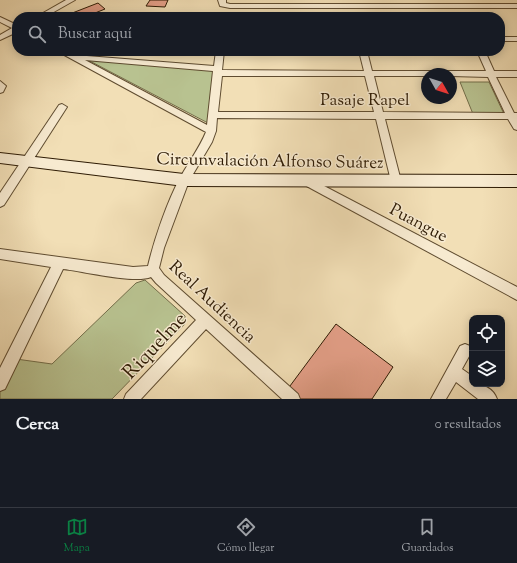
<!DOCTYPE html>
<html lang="es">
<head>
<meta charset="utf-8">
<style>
  :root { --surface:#171b24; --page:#20242c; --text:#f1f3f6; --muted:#9ea1a6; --line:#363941; --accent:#0b8043 }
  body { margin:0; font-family:"Sorts Mill Goudy",serif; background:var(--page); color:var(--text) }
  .controls { position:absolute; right:12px; bottom:12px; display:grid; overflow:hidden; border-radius:8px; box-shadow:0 2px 10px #0003 }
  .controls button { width:36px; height:36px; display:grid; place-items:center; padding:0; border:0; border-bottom:1px solid var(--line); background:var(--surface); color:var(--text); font:20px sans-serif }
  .compass { position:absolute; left:421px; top:68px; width:36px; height:36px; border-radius:50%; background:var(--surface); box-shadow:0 2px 10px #0003; rotate:129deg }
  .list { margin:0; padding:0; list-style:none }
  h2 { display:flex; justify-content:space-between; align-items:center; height:52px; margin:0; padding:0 16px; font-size:17px }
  h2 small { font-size:13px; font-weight:400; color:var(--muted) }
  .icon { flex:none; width:22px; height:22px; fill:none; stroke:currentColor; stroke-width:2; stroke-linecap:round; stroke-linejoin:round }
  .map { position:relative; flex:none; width:517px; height:399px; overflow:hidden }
  .search { position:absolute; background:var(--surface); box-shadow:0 2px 10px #0003; left:12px; right:12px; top:12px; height:44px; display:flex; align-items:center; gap:10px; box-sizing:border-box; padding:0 14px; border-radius:16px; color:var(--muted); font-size:15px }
  .sheet { height:108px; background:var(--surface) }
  nav { display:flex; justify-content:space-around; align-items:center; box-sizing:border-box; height:56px; border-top:1px solid var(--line); background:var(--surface); font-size:11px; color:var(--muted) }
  nav a { display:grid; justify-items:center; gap:2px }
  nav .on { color:var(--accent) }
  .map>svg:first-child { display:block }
</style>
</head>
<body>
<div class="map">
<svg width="517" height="399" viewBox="0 0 517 399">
  <rect width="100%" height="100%" fill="#f2dfb6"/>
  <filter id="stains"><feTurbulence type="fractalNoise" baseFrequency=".005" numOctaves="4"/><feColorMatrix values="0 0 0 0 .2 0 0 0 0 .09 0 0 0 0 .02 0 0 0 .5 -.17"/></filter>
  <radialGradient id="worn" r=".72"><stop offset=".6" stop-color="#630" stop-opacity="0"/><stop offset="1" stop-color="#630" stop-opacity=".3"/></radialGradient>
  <!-- green -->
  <g fill="#b8c290" stroke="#736e4a">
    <path d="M86,59L215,71L208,123Z"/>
    <path d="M460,82H489L504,114H473Z"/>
    <path d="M145,280L185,316V324L112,399H0V391L16,359L52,364L136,283Z"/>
  </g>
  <!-- building -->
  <g fill="#e5a089" stroke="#2e1b04">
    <path d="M150,0H168L165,7L146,6Z"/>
    <path d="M98,3L105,9L85,17H62Z"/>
    <path d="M336,324L393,367L372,399H298L287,390Z"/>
  </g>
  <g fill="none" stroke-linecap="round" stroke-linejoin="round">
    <!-- street casing -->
    <g stroke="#5f4c30" stroke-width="2">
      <g id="street">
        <path d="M66,0H75L45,17H36Z"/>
        <path d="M218,0H226V3L230,4H517V8H230L220,6Z"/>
        <path d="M0,17L17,25V32L0,40V35L12,28L0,22Z"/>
        <rect x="500" y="37" width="17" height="4"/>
        <path d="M57,51H67L74,55L214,66L216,51H224L222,70L364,71L359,51H367L372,71H486L477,51H485L494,71H517V77H496L514,113H517V130L514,129L508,119H385L401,181L396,185L391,181L376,119L217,118L216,131L212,142L189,181L164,248L159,268L164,275L298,394L300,399H282L206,329L141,399H124L126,394L196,320L156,283L151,277C135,284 82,271 63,269L5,389L0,391V368L51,267L0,259V249L133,267L148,266C154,240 167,202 180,178C188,163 199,149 206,132ZM85,60L213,71L207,125ZM427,74H451V76L488,77L505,113L383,112L374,76H427ZM222,76H365L374,112H218Z"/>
        <path d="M0,81L6,86L3,92L0,93Z"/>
        <path d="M62,104L67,107L4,205L0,207V193L59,105Z"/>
        <path d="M305,176L517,287V300L301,183L300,180L301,177Z"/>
        <path d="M465,344L470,346L472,351L462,369L472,376V384C483,384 493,388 497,399H478L456,382L446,399H431L460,346Z"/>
      </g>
    </g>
    <!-- secondary casing -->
    <g stroke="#2e1b04" stroke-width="2">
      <path id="secondary" d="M0,153L184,174L517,175V187L184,186L0,163Z"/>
    </g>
    <!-- street -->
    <use href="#street" fill="#f7ead0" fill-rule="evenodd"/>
    <!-- secondary -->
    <use href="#secondary" fill="#f7ead0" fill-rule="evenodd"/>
  </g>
  <g text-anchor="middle" stroke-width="3" stroke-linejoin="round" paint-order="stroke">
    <!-- street labels -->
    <g font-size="17" fill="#2e1b04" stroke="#f7ead0">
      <text x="365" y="105">Pasaje Rapel</text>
      <text transform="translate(270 160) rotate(1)" y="6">Circunvalación Alfonso Suárez</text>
      <text transform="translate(419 222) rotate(28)" y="6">Puangue</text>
      <text transform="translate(213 301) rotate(43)" y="6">Real Audiencia</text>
    </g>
    <!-- near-street labels -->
    <g font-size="20" fill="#2e1b04" stroke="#f7ead0">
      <text transform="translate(154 345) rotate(-47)" y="7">Riquelme</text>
    </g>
  </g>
  <rect width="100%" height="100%" filter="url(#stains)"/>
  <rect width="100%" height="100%" fill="url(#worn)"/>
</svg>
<div class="controls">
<button><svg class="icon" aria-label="locate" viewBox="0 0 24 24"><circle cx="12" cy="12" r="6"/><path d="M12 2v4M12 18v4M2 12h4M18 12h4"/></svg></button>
<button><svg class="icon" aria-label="layers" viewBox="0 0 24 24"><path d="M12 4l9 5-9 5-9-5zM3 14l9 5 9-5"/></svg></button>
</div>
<svg class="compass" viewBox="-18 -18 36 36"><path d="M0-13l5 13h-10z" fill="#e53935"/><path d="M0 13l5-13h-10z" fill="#9ea1a6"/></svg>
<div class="search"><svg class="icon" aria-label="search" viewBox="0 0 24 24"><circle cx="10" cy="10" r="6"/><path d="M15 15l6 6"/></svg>Buscar aquí</div>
</div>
<section class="sheet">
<h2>Cerca<small>0 resultados</small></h2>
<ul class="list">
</ul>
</section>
<nav>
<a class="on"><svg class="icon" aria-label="map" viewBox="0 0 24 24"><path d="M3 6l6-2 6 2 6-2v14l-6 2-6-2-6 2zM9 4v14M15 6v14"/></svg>Mapa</a>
<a><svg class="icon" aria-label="directions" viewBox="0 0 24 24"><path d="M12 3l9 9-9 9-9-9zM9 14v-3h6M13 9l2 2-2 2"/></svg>Cómo llegar</a>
<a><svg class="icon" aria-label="saved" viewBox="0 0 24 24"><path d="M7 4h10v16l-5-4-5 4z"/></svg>Guardados</a>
</nav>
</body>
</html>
